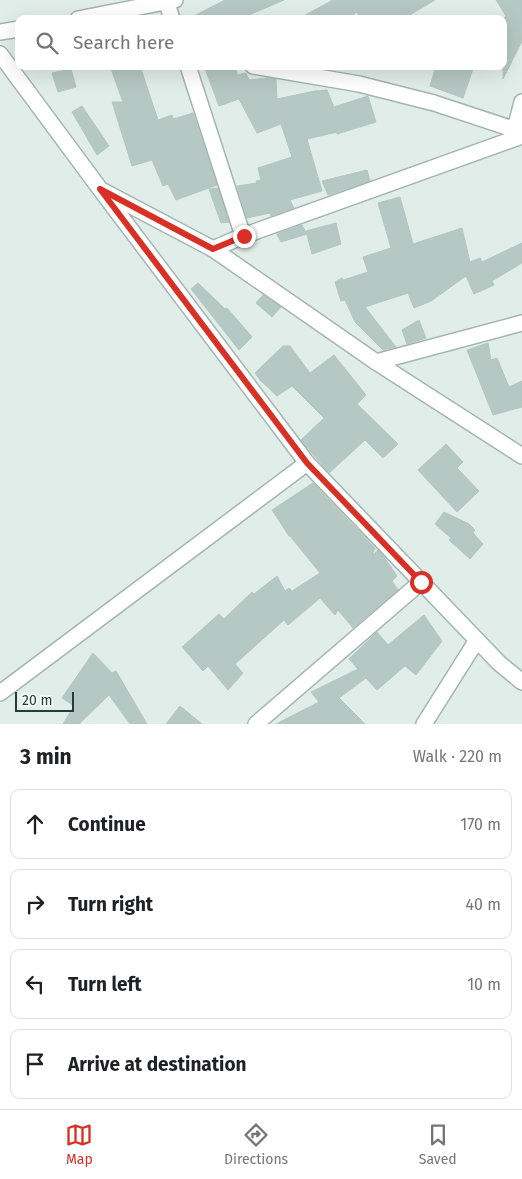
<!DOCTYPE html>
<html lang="en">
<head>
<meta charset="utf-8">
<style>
  :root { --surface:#fff; --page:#f2f2f2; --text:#202124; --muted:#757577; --line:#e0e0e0; --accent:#d93025 }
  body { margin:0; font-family:"Fira Sans",sans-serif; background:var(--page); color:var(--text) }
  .scale { position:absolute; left:15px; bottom:12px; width:59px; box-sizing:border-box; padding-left:5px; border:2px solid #203f3b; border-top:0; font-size:14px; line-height:18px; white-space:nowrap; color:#203f3b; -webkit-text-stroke:4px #f2f9f6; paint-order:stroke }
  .stop { position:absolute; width:15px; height:15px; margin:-11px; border:4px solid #d93025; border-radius:50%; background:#fff }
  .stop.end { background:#d93025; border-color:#fff; box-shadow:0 1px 5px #0008 }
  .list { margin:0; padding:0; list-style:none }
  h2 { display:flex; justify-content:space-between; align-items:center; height:65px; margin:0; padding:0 20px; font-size:21px }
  h2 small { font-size:16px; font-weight:400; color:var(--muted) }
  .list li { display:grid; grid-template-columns:32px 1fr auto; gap:15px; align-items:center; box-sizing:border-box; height:70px; margin:0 10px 10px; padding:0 10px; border:1px solid var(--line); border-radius:10px }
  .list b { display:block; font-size:19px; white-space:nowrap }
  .list em { font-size:16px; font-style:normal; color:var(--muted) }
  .icon { flex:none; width:28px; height:28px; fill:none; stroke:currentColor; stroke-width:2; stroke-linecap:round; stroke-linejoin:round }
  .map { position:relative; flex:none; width:522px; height:724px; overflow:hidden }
  .search { position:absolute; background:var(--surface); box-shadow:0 5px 20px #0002; left:15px; right:15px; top:15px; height:55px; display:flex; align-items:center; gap:12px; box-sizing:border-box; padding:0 18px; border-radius:10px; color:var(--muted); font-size:19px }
  .sheet { height:385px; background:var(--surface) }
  nav { display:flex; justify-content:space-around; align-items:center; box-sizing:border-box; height:70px; border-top:1px solid var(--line); background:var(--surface); font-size:14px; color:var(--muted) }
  nav a { display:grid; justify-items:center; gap:2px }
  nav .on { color:var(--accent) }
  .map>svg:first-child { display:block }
</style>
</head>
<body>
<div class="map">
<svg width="522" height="724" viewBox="0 0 522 724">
  <rect width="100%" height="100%" fill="#e1ede9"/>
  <!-- building -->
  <g fill="#b6c8c3" stroke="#b3c7c1">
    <path d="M225,0H284L240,19H188Z"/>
    <path d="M333,0H435L403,19H361L357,12L346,19H298Z"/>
    <path d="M496,0H522V41L503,79V19L506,16Z"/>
    <path d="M110,66H140L158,120L172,115L173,119L193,113L217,185L176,200L168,184L163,186L152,160L132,166L112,102H123Z"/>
    <path d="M204,66H236L237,75L246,73L249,80L267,78L276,79L277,99L315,91L327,90L334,107L368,96L376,122L337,134V132L307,139L322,191L290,200L294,208L271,216L270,213L247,218L237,186L257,183L256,181L261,180L258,168L292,157L281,124L257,133L239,99L219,106Z"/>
    <path d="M436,66H474L463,98L430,86Z"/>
    <path d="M71,69L76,87L58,92L52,73Z"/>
    <path d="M82,106L109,146L97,155L72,112Z"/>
    <path d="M367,170L370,181L328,195L322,181Z"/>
    <path d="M218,188L229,222L221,223L209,189Z"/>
    <path d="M400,197L413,244L462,228L470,262L480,258L482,262L522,243V263L492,281L494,285L474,294L466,276L431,301L414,308L408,293L365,307L396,347L383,350L355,322L345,300L341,301L335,282L342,278L343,280L368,272L363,257L391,248L378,203Z"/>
    <path d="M336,223L341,244L312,254L306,231Z"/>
    <path d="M302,225L307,234L281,242L277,234Z"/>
    <path d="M198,283L225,309L227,308L252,337L239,350L191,289Z"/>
    <path d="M263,295L281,307L272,317L256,303Z"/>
    <path d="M419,320L426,338L407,344L402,330Z"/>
    <path d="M488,343L491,360L497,358L509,387L522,381V407L493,415L467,350Z"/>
    <path d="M283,346H290L310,373L334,355L366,395L357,404L398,444L383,458L365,440L329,473L301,440L324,418L292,386L277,396L260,380L255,373Z"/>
    <path d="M446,444L463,462L457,468L479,491L457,512L418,470Z"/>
    <path d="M313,483L375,548L372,556L378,550L384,557L397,576L392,581L398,590L353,628L338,610L335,615L320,598L288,625L284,620L235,664L243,673L228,690L208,666L203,671L182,647L219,614L224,619L252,592L254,594L277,576L285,591L289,588L292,591L320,573L290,536H289L272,510Z"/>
    <path d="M444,512L469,524L475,530L473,533L483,544L470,559L449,540L451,538L435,524Z"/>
    <path d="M424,615L442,641L416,675L405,666L377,690L366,678L339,698L365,724H276L319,702L311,692L358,669L349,659L377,632L388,645Z"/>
    <path d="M93,653L112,673L116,671L147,724H130L109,695L79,724H63L74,706L62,698Z"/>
    <path d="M180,706L202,724H166Z"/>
  </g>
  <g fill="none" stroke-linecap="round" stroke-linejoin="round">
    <!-- minor casing -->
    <g stroke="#a3b5b1" stroke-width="18">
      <g id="minor">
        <path d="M166,0L172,19"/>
        <path d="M78,19L175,0"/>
        <path d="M0,32L19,29"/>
        <path d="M0,54L100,189L307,463L499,663L522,682"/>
        <path d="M188,66L243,236"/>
        <path d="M253,66L359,84L434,103L522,132"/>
        <path d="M515,129L522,102"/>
        <path d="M103,191L213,249L376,362L522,456"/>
        <path d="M213,249L243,236L522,136"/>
        <path d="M376,362L522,323"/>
        <path d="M0,693L307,463"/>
        <path d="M256,724L421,582"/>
        <path d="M424,724L477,640"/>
      </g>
    </g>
    <!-- minor -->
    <use href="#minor" stroke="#fff" stroke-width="15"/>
  </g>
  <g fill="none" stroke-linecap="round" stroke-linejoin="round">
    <!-- route -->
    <path stroke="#d93025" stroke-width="6" d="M244,236L213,249L100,189L307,463L421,582"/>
  </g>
</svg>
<div class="scale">20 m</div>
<div class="stop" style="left:421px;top:582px"></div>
<div class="stop end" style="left:244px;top:236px"></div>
<div class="search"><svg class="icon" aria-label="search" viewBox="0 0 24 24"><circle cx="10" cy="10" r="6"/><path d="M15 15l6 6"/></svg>Search here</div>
</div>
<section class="sheet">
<h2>3 min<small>Walk · 220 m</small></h2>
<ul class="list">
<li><svg class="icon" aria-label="ahead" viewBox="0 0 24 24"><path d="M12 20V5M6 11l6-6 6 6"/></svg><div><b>Continue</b></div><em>170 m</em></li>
<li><svg class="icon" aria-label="right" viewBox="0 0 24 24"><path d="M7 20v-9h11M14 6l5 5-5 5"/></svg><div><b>Turn right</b></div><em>40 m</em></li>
<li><svg class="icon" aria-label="left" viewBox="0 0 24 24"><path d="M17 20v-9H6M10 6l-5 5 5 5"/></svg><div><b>Turn left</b></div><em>10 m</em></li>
<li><svg class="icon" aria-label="arrive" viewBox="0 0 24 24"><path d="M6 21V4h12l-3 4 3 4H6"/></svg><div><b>Arrive at destination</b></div></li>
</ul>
</section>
<nav>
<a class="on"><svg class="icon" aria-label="map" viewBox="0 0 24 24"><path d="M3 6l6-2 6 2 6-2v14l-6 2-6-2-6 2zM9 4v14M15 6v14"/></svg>Map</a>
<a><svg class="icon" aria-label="directions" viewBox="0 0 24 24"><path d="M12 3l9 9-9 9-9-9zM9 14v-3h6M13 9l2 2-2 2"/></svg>Directions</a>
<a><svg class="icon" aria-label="saved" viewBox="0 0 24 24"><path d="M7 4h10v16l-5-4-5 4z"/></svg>Saved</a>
</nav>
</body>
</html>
